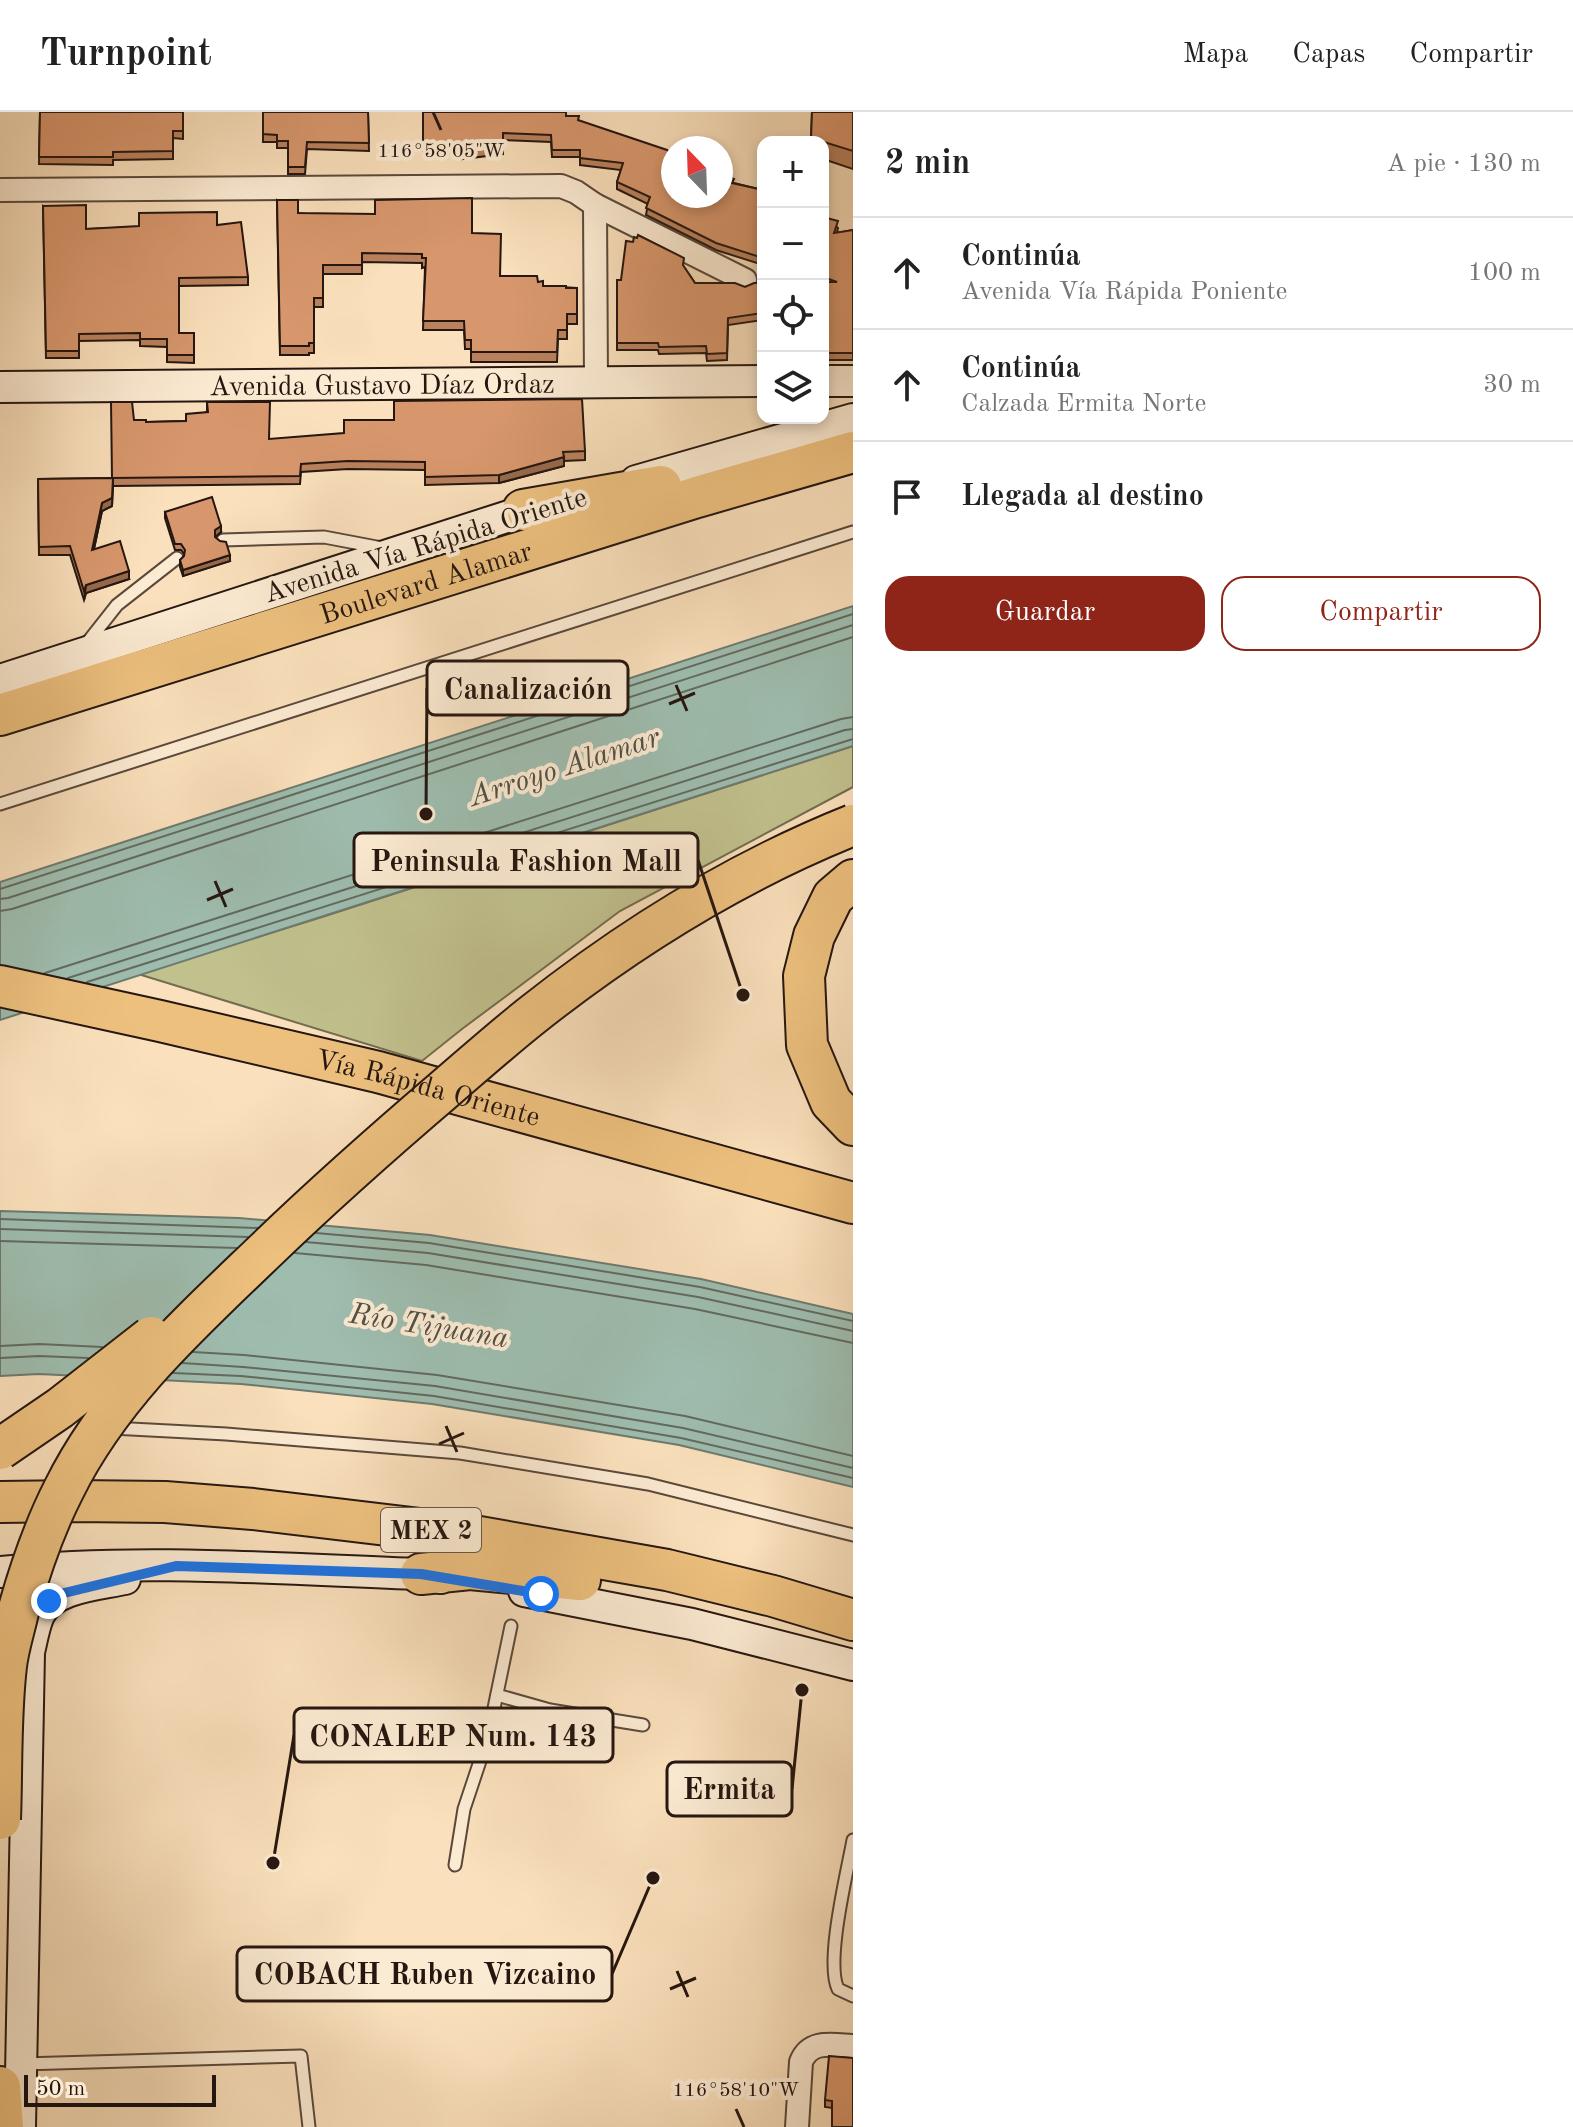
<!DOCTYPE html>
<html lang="es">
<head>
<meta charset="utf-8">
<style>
  :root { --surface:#fff; --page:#f6f6f6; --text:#222; --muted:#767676; --line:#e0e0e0; --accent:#8f2418 }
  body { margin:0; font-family:"Old Standard TT",serif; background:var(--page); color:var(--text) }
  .controls { position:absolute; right:24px; top:24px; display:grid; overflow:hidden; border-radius:16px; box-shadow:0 4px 12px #0003 }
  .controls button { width:72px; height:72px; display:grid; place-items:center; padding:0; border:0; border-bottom:2px solid var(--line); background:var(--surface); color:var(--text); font:40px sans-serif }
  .compass { position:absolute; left:661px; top:24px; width:72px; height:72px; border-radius:50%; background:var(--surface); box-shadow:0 4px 12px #0003; rotate:337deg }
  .scale { position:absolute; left:24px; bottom:20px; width:192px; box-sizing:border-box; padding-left:8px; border:4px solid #251610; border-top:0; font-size:22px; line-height:28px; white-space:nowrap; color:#251610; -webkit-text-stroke:6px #fcebd3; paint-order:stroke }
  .stop { position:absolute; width:24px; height:24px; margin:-18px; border:6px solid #1a73e8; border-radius:50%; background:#fff }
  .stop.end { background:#1a73e8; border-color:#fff; box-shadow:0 2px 8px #0008 }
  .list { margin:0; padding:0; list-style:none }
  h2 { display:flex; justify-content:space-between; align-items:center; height:104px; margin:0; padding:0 32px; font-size:34px }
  h2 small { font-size:26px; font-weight:400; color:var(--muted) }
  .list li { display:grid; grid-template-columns:52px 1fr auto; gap:24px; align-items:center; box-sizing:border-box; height:112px; padding:0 32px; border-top:2px solid var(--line) }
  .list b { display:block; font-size:30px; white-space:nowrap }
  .list p { margin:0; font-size:26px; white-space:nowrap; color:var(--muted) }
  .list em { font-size:26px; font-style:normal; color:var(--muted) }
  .actions { display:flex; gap:16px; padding:24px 32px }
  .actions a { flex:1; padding:18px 0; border:2px solid var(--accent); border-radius:24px; text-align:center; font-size:28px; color:var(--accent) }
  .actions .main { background:var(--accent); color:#fff }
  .icon { flex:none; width:44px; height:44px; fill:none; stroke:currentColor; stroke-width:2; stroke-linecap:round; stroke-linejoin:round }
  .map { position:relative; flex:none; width:853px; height:2015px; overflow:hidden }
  header { display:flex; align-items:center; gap:48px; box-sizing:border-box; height:112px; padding:0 40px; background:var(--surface); border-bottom:2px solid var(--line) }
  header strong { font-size:38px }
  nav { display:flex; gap:44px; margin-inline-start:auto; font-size:28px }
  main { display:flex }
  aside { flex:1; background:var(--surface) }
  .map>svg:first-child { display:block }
</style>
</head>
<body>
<header>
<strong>Turnpoint</strong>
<nav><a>Mapa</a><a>Capas</a><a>Compartir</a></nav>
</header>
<main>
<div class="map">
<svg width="853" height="2015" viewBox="0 0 853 2015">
  <rect width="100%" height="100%" fill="#fae0bc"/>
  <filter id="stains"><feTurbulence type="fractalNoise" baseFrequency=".0025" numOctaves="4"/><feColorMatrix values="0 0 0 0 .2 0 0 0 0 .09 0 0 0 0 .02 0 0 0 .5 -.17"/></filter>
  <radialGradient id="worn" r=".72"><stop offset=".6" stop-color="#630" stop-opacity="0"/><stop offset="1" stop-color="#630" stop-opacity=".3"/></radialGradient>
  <!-- green -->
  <path fill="#c1c18e" stroke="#736c4f" stroke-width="2" d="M853,634V675L620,799L462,917L422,949L138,862L322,805Z"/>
  <!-- water -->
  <g fill="#9ebdaf" stroke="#6e7a6f" stroke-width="2">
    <path d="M853,494V634L0,908V770Z"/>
    <path d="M0,1099L239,1106L430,1123L701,1167L853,1202V1375L679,1333L432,1292L241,1272L39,1262L0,1264Z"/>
  </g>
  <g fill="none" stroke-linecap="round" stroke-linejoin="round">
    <!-- shore -->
    <g stroke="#626a60" stroke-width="2">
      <path d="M0,777L853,502"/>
      <path d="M0,787L8,786L853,513"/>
      <path d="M0,799L12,797L853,525"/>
      <path d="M45,861L841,607L853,605"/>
      <path d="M68,866L845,618L853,617"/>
      <path d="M87,870L853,627"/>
      <path d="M0,1107L258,1116"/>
      <path d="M0,1117L248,1125"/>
      <path d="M316,1121L429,1131L700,1175L853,1209"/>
      <path d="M0,1129L237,1136"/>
      <path d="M306,1130L428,1141L698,1185L853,1219"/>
      <path d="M295,1141L426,1153L695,1197L853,1231"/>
      <path d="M0,1234L39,1232L102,1235"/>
      <path d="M193,1240L244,1243L437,1263L685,1304L853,1344"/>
      <path d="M0,1246L39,1244L88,1246"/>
      <path d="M182,1251L243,1255L435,1274L683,1316L853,1356"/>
      <path d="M173,1261L241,1264L434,1284L681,1326L853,1366"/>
    </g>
    <!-- lane casing -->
    <g stroke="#5a483b" stroke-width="15">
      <g id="lane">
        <path d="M223,428L324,425L382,436"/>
        <path d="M87,531L117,493L177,446"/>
        <path d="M0,692L853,420"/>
        <path d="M112,1316L226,1322L460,1341L648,1372L853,1423"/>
        <path d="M497,1583L550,1598L643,1613"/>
        <path d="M853,1728C847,1761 825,1850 838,1877L853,1884"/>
        <path d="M455,1753L464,1697L488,1625L511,1514"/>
        <path d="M22,1952L301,1944L309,2015"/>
      </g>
    </g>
    <!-- street casing -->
    <g stroke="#5a483b" stroke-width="26">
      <g id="street">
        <path d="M0,78L561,74L576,80L595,93L745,168"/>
        <path d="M595,93L596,270"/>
        <path d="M797,2015L801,1950C810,1927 833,1933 853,1934"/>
      </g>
    </g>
    <!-- secondary casing -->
    <g stroke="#251610" stroke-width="34">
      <g id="secondary">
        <path d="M823,269H853"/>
        <path id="s1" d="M0,275L763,269"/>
        <path d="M636,369L853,307"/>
        <path d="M0,568L543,393"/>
        <path d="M0,1460C139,1446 281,1457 421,1462L441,1466"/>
        <path d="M524,1479L692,1512L853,1553"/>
        <path d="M20,2015L29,1540C32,1528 34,1514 39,1503C53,1475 97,1473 125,1467"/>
      </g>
    </g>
    <!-- highway casing -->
    <g stroke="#251610" stroke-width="44">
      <g id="highway">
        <path d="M523,398L661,374"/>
        <path id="s2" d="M0,603L697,385L853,340"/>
        <path d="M853,768L833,785L814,824L804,864L807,933L831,990L853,1013"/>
        <path id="s3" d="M0,874L160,909L378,960L853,1091"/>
        <path d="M0,1390L76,1389L165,1390L253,1397L462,1422L667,1458L773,1484L853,1508"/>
        <path d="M421,1462L470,1457L580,1468"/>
        <path d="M0,1975L3,2015"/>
      </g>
    </g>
    <!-- lane -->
    <use href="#lane" stroke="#fcebd3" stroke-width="11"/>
    <!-- street -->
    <use href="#street" stroke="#fcebd3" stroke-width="22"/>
    <!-- secondary -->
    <use href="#secondary" stroke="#fcebd3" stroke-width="30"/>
    <!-- highway -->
    <use href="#highway" stroke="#edc07e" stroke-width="40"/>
    <!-- highway-bridge casing -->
    <g stroke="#251610" stroke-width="44" stroke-linecap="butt">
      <g id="highway-bridge">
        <path d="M0,1337L60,1296L151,1225"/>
        <path d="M0,1707C2,1657 0,1605 6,1554C8,1536 14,1518 18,1500C30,1457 44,1416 64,1377C111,1282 190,1211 265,1139C324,1082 384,1029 446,976C474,952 502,927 531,904C628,827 738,759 853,713"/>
      </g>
    </g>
    <!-- highway-bridge -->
    <use href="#highway-bridge" stroke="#edc07e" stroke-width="40"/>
  </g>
  <!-- wall -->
  <g fill="#b9815d" stroke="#251610" stroke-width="2">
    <path d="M40,0H183V27L173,26V47L113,48V53L39,52Z"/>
    <path d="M263,0H368L369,39L307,37L305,62H288V36H277V30H263Z"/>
    <path d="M423,0L566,4L578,8L673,84L734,71L763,78V153L716,138L646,103L648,92L617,77V70L621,58L580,53V45H552L551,30L503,28V42L462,47V42H423Z"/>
    <path d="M812,0H853V57L823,47V30H811Z"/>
    <path d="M277,88L298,101L472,121L500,164L538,170L543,174L577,176V212H567V227H558L557,250H471V237H465L464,218H423L425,155L422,156V151L362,150V162H323V195H314V241H309V243H280Z"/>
    <path d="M43,94L86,117L217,112L248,165V173L179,174V221L194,243V251L167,250V235L140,234V228L79,229V246H46Z"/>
    <path d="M823,105L838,116L837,121L853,118V248H823Z"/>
    <path d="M684,155L695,171L745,175L763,171V208L728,213L727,248L707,249L706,241L659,242L658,238H617V168H621Z"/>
    <path d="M207,290L270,327L585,339V348L564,349V354L499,371L425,373V358L348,357L301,360L300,372L113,374L112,394L102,399L94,437L129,467L86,481L84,488L70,443H39L38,367L112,366L134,308L146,310L186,309L207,300Z"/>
    <path d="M165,400L221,420L215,425L230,449L183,464L180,455V448L185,443L181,438H175L165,406Z"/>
    <path d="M853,1946L832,1996L825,1995V1988Z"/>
  </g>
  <!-- shaded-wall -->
  <g fill="#96694c" stroke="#251610" stroke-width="2">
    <path d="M564,345V354L499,371V363Z"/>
    <path d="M113,366L112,394L102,399L92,446V438L102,391Z"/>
    <path d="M221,414V420L215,425V418Z"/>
    <path d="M230,443V449L183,464V458Z"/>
    <path d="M129,459V467L86,481L84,488L86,473Z"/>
  </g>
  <!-- building -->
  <g fill="#d7966c" stroke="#251610" stroke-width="2">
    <path d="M40,0H183V19H173V39L113,40V45H39Z"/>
    <path d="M263,0H368L369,31L307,30L305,55H288V29H277V23L263,22Z"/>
    <path d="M423,0H566V4H579L578,8L667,38L673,43V84H721V62L734,67L732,71L763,78V146L716,131L646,96L650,85L617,70L623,51L580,46V38H552L551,23L503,21V35L462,40V34L423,35Z"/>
    <path d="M812,0H853V39L811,26Z"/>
    <path d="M472,86V121L501,122L500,164H537L538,170L543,169V174H566V176H577V202H567V218H558L557,240H471V228H465L464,209H423L426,146H422V142L362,141V153H323V186H314V231H309V234H280L277,88H298V101L375,102V88Z"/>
    <path d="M86,93V117L139,114V101L217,100V113L241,110L248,165L179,166V221H194V243H167V227H140V221L79,222V239H46L43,94Z"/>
    <path d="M823,105L838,109L834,121L853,118V241H823V170H837L823,165Z"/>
    <path d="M638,123L684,146L683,153L695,171H735L745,175L754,171H763V201L728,206L727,241L707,242L706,234L659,235L658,231H617V168H621L626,129L633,130L634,125L637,126Z"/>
    <path d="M582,287L585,339L563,340L564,345L499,363L425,365V350L348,349L301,352L300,364L112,366L111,290H132L134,308H146V310L186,309V302L208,300L207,290H270L269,327L344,321V308H394V289Z"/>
    <path d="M113,366L112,386L102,391L92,438L120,429L129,459L86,473L84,479L70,434L39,435L38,367Z"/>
    <path d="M212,385L221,414L215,418V425L220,429L226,430L230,443L183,458L180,448L184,444L185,438L181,432H175L165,400Z"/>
    <path d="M829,1944L853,1946V2015H832V1989L825,1988Z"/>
  </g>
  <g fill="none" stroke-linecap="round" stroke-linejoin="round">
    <!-- route -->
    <path stroke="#1a73e8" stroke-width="10" d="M49,1489L60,1482L176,1454L421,1462L541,1482"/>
  </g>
  <!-- ticks -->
  <path fill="none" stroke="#251610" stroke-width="3" d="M433,0L441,18M676,573L687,599M669,592L695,581M215,769L226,795M207,788L233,777M446,1314L457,1340M439,1332L464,1321M677,1859L688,1885M670,1877L696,1866M736,1997L744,2015"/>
  <g text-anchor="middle" stroke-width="8" stroke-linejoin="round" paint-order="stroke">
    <!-- shield labels -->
    <rect fill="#fcebd3" stroke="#66564a" stroke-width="2" x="381" y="1396" width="100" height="44" rx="6"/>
    <g font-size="26" font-weight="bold" fill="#251610">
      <text x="431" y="1427">MEX 2</text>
    </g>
    <!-- street labels -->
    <g font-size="28" fill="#251610" stroke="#fcebd3">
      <text dy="10" stroke="none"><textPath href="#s1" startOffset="382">Avenida Gustavo Díaz Ordaz</textPath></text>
      <text transform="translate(425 432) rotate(-17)" y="10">Avenida Vía Rápida Oriente</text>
      <text dy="10" stroke="none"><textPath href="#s2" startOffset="446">Boulevard Alamar</textPath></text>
      <text dy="10" stroke="none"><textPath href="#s3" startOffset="440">Vía Rápida Oriente</textPath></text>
    </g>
    <!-- water labels -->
    <g font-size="30" font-style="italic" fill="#4f5048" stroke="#fcebd3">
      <text transform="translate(564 654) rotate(-18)" y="10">Arroyo Alamar</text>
      <text transform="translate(429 1213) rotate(9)" y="10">Río Tijuana</text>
    </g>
  </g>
  <g font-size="20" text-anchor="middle" fill="#251610" stroke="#fcebd3" stroke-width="8" stroke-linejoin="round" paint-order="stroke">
    <text x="441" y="45">116°58'05"W</text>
    <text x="736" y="1984">116°58'10"W</text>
  </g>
  <!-- callouts -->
  <path fill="none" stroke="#251610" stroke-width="3" d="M426 702L427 576M743 883L698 748M273 1751L294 1623M802 1578L792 1677M653 1766L612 1862"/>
  <g fill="#251610" stroke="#fcebd3" stroke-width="3">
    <circle cx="426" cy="702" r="8"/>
    <circle cx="743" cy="883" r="8"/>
    <circle cx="273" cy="1751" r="8"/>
    <circle cx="802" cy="1578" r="8"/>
    <circle cx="653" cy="1766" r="8"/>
  </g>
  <g fill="#fcebd3" stroke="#251610" stroke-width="3">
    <rect x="427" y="549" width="201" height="54" rx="8"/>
    <rect x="354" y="721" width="344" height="54" rx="8"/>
    <rect x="294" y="1596" width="319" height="54" rx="8"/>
    <rect x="667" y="1650" width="125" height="54" rx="8"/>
    <rect x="237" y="1835" width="375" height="54" rx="8"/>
  </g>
  <g font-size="30" text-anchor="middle" font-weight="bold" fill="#251610">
    <text x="528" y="587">Canalización</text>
    <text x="526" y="759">Peninsula Fashion Mall</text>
    <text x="453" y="1634">CONALEP Num. 143</text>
    <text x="729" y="1687">Ermita</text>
    <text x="425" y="1872">COBACH Ruben Vizcaino</text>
  </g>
  <rect width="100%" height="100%" filter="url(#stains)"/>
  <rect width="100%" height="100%" fill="url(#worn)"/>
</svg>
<div class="controls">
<button>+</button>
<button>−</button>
<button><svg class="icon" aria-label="locate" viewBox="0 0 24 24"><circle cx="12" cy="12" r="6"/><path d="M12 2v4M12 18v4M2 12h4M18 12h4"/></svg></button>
<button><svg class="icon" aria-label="layers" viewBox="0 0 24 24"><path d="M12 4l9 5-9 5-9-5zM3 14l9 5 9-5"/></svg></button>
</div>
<svg class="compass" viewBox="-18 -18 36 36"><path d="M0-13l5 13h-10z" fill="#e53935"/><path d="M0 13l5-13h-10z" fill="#767676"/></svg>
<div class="scale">50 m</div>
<div class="stop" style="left:541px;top:1482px"></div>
<div class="stop end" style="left:49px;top:1489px"></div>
</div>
<aside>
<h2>2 min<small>A pie · 130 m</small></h2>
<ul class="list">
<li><svg class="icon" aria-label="ahead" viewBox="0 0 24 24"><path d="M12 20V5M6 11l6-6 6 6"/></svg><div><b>Continúa</b><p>Avenida Vía Rápida Poniente</p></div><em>100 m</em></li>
<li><svg class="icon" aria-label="ahead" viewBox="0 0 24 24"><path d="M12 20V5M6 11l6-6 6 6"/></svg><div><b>Continúa</b><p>Calzada Ermita Norte</p></div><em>30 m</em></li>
<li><svg class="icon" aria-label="arrive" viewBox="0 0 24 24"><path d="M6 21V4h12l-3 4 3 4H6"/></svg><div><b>Llegada al destino</b></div></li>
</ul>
<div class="actions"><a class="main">Guardar</a><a>Compartir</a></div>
</aside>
</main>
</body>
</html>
